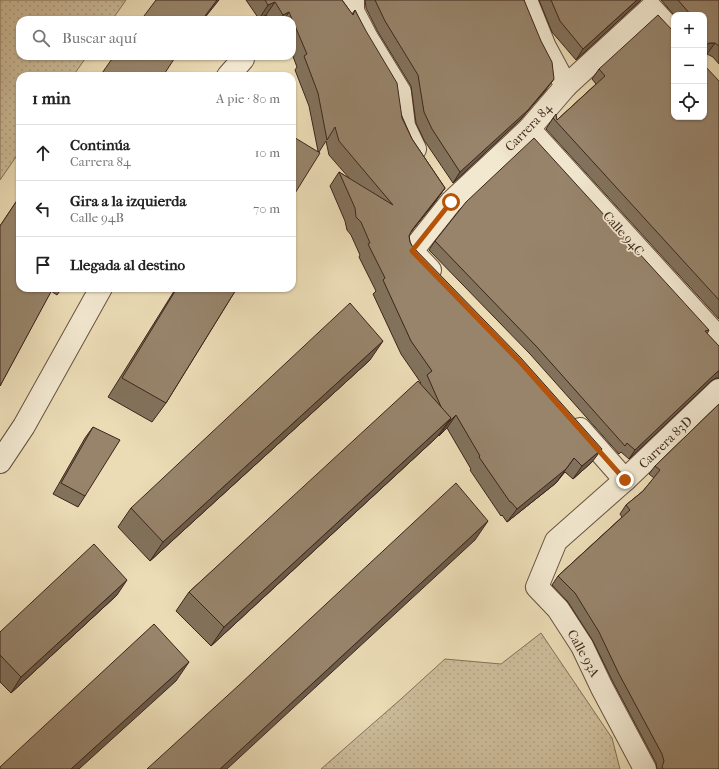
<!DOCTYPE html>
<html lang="es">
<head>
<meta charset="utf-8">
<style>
  :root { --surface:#fff; --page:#f6f6f6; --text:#222; --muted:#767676; --line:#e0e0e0 }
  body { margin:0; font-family:"IM FELL French Canon",serif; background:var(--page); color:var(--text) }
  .controls { position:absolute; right:12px; top:12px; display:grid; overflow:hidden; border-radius:8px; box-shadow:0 1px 3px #0004 }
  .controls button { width:36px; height:36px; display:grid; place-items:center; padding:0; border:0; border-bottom:1px solid var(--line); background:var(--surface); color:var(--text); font:20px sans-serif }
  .stop { position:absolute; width:12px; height:12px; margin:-9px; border:3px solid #b45309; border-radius:50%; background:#fff }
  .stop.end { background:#b45309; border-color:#fff; box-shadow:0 1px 4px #0008 }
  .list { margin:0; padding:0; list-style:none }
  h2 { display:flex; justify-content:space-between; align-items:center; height:52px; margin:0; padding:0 16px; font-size:17px }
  h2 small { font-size:13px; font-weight:400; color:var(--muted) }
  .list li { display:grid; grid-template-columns:26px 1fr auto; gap:12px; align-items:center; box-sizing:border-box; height:56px; padding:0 16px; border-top:1px solid var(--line) }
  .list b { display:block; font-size:15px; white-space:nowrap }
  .list p { margin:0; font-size:13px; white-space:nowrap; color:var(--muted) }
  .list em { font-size:13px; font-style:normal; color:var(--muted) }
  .icon { flex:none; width:22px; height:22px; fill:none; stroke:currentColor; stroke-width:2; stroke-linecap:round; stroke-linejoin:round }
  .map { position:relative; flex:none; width:719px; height:769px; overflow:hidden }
  .search { position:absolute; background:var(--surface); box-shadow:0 1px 3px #0004; left:16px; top:16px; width:280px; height:44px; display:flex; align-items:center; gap:10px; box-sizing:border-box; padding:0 14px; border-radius:12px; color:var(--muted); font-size:15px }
  .panel { position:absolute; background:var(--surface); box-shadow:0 1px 3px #0004; left:16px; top:72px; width:280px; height:220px; border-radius:12px }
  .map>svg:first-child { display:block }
</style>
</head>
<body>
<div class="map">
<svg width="719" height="769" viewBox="0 0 719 769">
  <defs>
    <pattern id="grass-dots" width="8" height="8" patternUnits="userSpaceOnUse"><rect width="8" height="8" fill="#cdbd9b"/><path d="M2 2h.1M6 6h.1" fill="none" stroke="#b1a285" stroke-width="1.8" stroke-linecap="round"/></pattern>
  </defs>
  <rect width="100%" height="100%" fill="#ebdcb6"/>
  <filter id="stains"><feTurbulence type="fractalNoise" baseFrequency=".005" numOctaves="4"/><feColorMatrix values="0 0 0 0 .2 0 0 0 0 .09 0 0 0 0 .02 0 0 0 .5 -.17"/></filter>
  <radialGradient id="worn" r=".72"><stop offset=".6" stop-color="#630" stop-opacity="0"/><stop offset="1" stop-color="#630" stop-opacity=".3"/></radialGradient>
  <!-- grass -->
  <g fill="url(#grass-dots)" stroke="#85705a">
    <path d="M0,0H126L112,20H20V56H87L73,76H20V151L0,180Z"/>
    <path d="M541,633L612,738L620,769H321L401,699L445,659L501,664Z"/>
  </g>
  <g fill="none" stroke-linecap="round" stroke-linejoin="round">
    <!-- minor casing -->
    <g stroke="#685241" stroke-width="24">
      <g id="minor">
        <path d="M353,0V11L367,38L400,92L404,126L415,149"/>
        <path d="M526,0L545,47L566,86"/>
        <path d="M228,76L243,59L242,56"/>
        <path d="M529,129L719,338"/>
        <path d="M430,270L412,251L451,202L529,129L566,86L651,8L674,33"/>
        <path d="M580,429L625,480"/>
        <path d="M0,462L24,426L101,288"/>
        <path d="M645,769L602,688L582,646L558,609L537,587L556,541L625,480L719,390"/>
      </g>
    </g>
    <!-- minor -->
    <use href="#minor" stroke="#f2e8d0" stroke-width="22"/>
  </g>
  <!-- wall -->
  <g fill="#82725c" stroke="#3d241a">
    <path d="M246,0H342L352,14L355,10L412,139L445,188L435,202L410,233L409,236L410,242L412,246L592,462L573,479L565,472L556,483L507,522L502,515L501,516L470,470L471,469L447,428L439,436V435L437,437L211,646L176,611L189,592L421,383L401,354L373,294L376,291L359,257L360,255L351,235L347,230L345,221L330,186L339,172L350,179L329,155L326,141L319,152L318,151L309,106L295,70L297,67L292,54V20H269L266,15L259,19Z"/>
    <path d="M365,0H524L546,90L520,120L453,183L424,140L416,123L411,86L378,32L366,8Z"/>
    <path d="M539,0H641L576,60L552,32Z"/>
    <path d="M661,0H719V64L713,57L707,54H704V15H674Z"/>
    <path d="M672,31L674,117L718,80L719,81V319L546,129L553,118L557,120L596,84L592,79L599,69Z"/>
    <path d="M20,196V288H62L57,295L51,291L0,386V226Z"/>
    <path d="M435,241L709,330L707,334L719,346V378H716L711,381L629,459L621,452L619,454L530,354L429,250Z"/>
    <path d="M176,288H237L166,403L152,422L108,397Z"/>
    <path d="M370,360L150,561L118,527L131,508Z"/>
    <path d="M719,404V769H657L656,763L613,682L593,641L568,602L552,585L558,576L622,517L620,514L626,505L643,491L654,478L649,474L655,466Z"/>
    <path d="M93,427L85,496L78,507L53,494L85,438Z"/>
    <path d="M117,595L11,693L0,682V632Z"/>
  </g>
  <!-- shaded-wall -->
  <g fill="#6a5c4b" stroke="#3d241a">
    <path d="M217,0H219L203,20H202Z"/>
    <path d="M637,0H641L576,60L583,49Z"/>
    <path d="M275,2L266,15L259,19L268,5Z"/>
    <path d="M289,12L284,20H280L283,15Z"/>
    <path d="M709,43H715L707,54H704V46Z"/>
    <path d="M554,79L546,90L520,120L453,183L460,172Z"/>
    <path d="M445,188L435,202L402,243L412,230Z"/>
    <path d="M383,341L370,360L150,561L163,542Z"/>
    <path d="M719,371V378H716L711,381L629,459L635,450L717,372Z"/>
    <path d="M456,415L447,428L439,436L449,422Z"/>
    <path d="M451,418L437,437L211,646L224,627Z"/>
    <path d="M602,449L592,462L573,479L582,466Z"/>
    <path d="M574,458L556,483L507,522L517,509Z"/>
    <path d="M488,521L475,540L227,769H220Z"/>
    <path d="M127,580L117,595L11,693L21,677Z"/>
    <path d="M189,662L176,681L79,769H71Z"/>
  </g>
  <!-- building -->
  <g fill="#97846b" stroke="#3d241a">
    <path d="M156,0H217L202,20H141Z"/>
    <path d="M265,0H342L353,15L355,10L366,31L397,83L402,118L412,139L445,188L412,230L409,236L410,242L412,246L521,358L602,449L582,466L574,458L566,469L517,509L511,502H510L479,457L480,456L456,415L449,422L451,418L442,409L427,375L432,371L411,341L383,280L385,278L368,244L370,243L361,222L356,217L355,208L339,172L393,205L339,141L335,127L327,140L318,93L304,56L307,54L289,12L283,15L275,2L268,5Z"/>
    <path d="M375,0H524L541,41L552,62L554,79L528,110L460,172L432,129L424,112L418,75L385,21Z"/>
    <path d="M551,0H637L583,49L560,21Z"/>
    <path d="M678,0H719V46L715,43H709L704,46V15H691Z"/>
    <path d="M658,15L674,32V117H704V65L719,81V300L553,118L556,114L557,120L605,76L599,69Z"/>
    <path d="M114,56H176L163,76H100Z"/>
    <path d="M292,136L320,153L292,198Z"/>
    <path d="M534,138L709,330L705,331L719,346V371L717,372L635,450L627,443L625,446L536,346L435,241L466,202Z"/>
    <path d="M20,196V288H53L0,386V226Z"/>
    <path d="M177,288H237L166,403L122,378Z"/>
    <path d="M350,303L383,341L163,542L131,508Z"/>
    <path d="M418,381L451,418L224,627L189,592Z"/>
    <path d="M719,404V769H663L662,767L664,761L662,754L619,674L599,632L575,593L558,576L630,510L626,505L643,491L660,470L655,466Z"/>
    <path d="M93,427L120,440L85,496L61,483Z"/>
    <path d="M456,483L488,521L220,769H147L238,686Z"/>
    <path d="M94,544L127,580L21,677L0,655V632Z"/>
    <path d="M154,624L189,662L71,769H0V767Z"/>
  </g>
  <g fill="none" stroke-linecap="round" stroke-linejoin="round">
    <!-- route -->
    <path stroke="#b45309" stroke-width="5" d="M451,202L412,251L521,363L625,480"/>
  </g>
  <g text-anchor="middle" stroke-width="3.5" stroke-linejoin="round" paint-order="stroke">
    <!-- street labels -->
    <g font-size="13" fill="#3d241a" stroke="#f2e8d0">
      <text transform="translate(528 127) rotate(-46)" y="5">Carrera 84</text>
      <text transform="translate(624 233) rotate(48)" y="5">Calle 94C</text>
      <text transform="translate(665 442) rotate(-44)" y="5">Carrera 83D</text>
      <text transform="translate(584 653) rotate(61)" y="5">Calle 93A</text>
    </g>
  </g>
  <rect width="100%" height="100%" filter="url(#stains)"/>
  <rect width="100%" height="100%" fill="url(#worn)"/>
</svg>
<div class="controls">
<button>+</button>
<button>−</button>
<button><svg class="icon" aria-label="locate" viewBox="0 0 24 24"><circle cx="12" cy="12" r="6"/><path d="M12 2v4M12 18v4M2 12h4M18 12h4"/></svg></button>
</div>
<div class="stop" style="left:451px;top:202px"></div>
<div class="stop end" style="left:625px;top:480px"></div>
<div class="search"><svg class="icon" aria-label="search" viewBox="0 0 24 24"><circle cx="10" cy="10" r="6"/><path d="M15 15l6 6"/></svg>Buscar aquí</div>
<section class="panel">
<h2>1 min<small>A pie · 80 m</small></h2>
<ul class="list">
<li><svg class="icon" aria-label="ahead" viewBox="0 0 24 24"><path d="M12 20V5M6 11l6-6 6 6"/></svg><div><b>Continúa</b><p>Carrera 84</p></div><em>10 m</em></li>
<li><svg class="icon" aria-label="left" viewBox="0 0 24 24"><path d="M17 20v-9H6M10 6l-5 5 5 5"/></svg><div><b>Gira a la izquierda</b><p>Calle 94B</p></div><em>70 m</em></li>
<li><svg class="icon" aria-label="arrive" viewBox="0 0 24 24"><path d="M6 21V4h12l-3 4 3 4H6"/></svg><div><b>Llegada al destino</b></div></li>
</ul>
</section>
</div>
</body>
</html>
